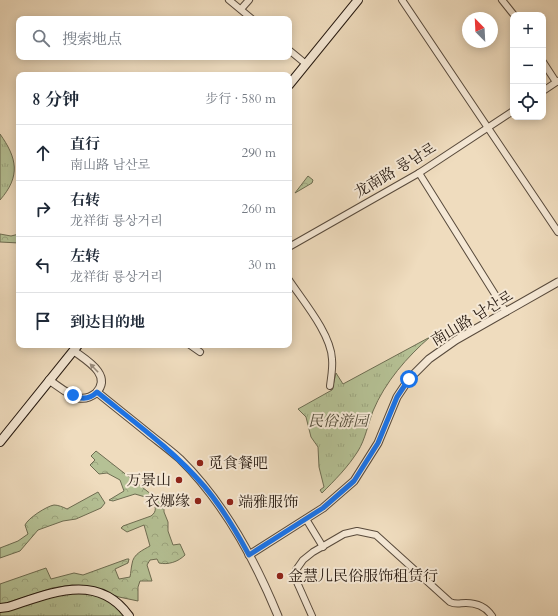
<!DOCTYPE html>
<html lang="zh">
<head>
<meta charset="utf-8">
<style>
  :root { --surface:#fff; --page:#f2f2f3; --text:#1f2937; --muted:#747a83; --line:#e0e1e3 }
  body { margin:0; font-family:Cardo,"Noto Serif SC","Noto Serif KR",serif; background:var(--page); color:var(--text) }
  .controls { position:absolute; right:12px; top:12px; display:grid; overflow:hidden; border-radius:8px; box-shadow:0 2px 10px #0003 }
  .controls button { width:36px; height:36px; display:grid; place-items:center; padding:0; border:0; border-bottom:1px solid var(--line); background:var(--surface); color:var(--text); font:20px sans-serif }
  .compass { position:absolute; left:462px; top:12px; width:36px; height:36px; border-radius:50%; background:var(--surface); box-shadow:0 2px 10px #0003; rotate:336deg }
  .stop { position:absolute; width:12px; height:12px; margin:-9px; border:3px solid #1a73e8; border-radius:50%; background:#fff }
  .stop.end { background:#1a73e8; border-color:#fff; box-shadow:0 1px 4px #0008 }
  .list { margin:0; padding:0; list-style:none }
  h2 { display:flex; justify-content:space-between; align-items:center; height:52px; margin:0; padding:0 16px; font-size:17px }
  h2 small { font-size:13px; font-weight:400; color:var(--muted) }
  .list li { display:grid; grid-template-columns:26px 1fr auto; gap:12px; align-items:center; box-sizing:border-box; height:56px; padding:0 16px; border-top:1px solid var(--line) }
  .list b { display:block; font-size:15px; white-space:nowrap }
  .list p { margin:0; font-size:13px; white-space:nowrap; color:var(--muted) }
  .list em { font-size:13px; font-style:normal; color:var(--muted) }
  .icon { flex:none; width:22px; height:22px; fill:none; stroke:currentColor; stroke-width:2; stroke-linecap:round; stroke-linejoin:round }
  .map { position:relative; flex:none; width:558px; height:616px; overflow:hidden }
  .search { position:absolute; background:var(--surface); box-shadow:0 2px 10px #0003; left:16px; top:16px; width:276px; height:44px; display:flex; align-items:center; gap:10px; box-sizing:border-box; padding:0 14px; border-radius:8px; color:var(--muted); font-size:15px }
  .panel { position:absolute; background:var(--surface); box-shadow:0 2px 10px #0003; left:16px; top:72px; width:276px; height:276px; border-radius:8px }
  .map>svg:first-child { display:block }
</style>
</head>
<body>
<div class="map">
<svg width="558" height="616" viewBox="0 0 558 616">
  <defs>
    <pattern id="forest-crowns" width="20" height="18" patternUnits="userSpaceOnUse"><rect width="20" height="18" fill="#b5c195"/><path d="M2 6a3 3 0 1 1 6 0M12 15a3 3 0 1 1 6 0" fill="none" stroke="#9ca57f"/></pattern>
    <pattern id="park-tufts" width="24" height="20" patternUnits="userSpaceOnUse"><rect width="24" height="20" fill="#b5c195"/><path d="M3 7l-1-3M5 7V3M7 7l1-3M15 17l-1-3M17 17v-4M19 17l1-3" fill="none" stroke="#9ca57f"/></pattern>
  </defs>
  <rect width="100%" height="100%" fill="#efdcbe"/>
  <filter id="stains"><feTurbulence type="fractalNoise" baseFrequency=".005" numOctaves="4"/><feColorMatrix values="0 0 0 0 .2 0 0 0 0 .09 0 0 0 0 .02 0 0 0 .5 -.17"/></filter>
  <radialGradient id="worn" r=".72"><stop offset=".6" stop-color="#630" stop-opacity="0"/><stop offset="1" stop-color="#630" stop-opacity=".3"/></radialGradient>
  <!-- forest -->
  <g fill="url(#forest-crowns)" stroke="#6e6d52">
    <path d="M308,176L313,180L312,183L295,193Z"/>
    <path d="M0,234L11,236L19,234V243L0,242Z"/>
    <path d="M96,451L161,502L164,506V512L168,522V531L173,545L180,544L185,555C178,562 168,565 159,563L157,559L150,560L147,565L152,581H140L138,587V601L119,597L86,586L72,585L52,588L0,605V584L46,568L51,579L74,573L83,575L127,559H129L128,563L115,569L119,579L130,577C131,572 131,568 132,564C133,554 143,550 150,546L144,525L127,532L121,528L123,526L151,516C158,511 155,506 152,499L135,494L113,501L109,500L124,491L120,480L107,473L99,474L90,465L95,460L91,456Z"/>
    <path d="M98,492L105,503L101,508L76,519L63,521L38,530L20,551L0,558V548L18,541L28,534L25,525C28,518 47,506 54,505C58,505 63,507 67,509Z"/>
  </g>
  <!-- park -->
  <g fill="url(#park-tufts)" stroke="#6e6d52">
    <path d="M0,134C17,158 21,176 0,200Z"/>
    <path d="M430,337C407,357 385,382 373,411C368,424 365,440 358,451C348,467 335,480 322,493L320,490L324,487L319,467L318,447L311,437L306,417L298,409L332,390L336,373L343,384Z"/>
    <path d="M64,593C90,593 109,594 127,616H0V612Z"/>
  </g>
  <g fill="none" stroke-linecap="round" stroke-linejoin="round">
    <!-- minor casing -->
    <g stroke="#584a3c" stroke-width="8">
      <g id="minor">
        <path d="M229,0L252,19"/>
        <path d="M402,0L558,232"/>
        <path d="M502,0L514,15"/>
        <path d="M241,9L249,0"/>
        <path d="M289,50L306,64"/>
        <path d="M543,62L556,82"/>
        <path d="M543,91L558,81"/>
        <path d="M419,173L506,312"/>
        <path d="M289,247L419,173L513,111"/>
        <path d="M289,280C303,301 331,334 332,359C333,368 331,377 330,386"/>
        <path d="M190,345L200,352"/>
        <path d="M306,519L323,547"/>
        <path d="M312,616L296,580V570L303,560L313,552L344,534L357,531L376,535L450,602C456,605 460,603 466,603C477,603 486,607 492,616"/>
      </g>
    </g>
    <!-- tertiary casing -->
    <g stroke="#584a3c" stroke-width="9">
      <g id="tertiary">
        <path d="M49,380C58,386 68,395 79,398C85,399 91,397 96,393C113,375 86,360 74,351"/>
        <path d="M97,392C114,406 132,420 149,434C159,442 170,450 180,459C224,502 255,560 278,616"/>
        <path d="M249,555L323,508L354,481L378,443L397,397L409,379L429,359L456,340L558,282"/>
      </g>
    </g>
    <!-- secondary casing -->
    <g stroke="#261910" stroke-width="10">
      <g id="secondary">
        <path d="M289,85L358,0"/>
        <path d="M0,442L78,345"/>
        <path d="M0,608L8,607C49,594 97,571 129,616"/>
      </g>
    </g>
    <!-- minor -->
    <use href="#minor" stroke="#f5e8d5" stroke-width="6"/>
    <!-- tertiary -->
    <use href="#tertiary" stroke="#f5e8d5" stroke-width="7"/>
    <!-- secondary -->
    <use href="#secondary" stroke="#f5e8d5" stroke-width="8"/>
  </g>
  <!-- one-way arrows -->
  <defs><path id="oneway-solid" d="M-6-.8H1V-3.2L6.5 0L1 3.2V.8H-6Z"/></defs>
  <use fill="#988b7c" href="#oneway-solid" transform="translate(94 368) rotate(-134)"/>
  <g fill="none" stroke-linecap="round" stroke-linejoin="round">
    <!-- route -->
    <path stroke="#1a73e8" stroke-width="5" d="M73,395C82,400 90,399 97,392C134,422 173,450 204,486C222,507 236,531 249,555L323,508L354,481L378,443L397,397L409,379"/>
  </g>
  <!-- markers -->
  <g fill="#8f2418" stroke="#f5e8d5" stroke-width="1.5">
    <circle cx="200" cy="463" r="4"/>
    <circle cx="179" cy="480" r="4"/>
    <circle cx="198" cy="501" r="4"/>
    <circle cx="230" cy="502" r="4"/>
    <circle cx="280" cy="576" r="4"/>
  </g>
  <g text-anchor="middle" stroke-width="4" stroke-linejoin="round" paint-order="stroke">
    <!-- street labels -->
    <g font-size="15" fill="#261910" stroke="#f5e8d5">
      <text transform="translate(395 170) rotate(-31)" y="5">龙南路 룡남로</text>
      <text transform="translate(472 318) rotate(-31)" y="5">南山路 남산로</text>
    </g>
    <!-- park labels -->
    <g font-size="15" font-style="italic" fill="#514b38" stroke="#f5e8d5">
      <text x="338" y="426">民俗游园</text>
    </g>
    <!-- poi labels -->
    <g font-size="15" fill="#261910" stroke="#f5e8d5" text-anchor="start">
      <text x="208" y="468">觅食餐吧</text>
      <text x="171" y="485" text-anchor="end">万景山</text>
      <text x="190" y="506" text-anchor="end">衣娜缘</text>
      <text x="238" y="507">端雅服饰</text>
      <text x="288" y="581">金慧儿民俗服饰租赁行</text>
    </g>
  </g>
  <rect width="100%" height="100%" filter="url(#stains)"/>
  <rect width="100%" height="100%" fill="url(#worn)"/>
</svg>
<div class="controls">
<button>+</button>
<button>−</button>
<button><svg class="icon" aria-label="locate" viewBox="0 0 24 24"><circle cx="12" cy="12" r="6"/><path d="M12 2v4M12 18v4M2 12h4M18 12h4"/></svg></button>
</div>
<svg class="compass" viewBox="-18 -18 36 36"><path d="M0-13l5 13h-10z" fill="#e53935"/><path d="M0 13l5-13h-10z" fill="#747a83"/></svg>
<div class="stop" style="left:409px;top:379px"></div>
<div class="stop end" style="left:73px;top:395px"></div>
<div class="search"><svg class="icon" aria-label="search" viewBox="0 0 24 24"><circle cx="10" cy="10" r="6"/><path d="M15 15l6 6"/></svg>搜索地点</div>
<section class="panel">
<h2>8 分钟<small>步行 · 580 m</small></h2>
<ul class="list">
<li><svg class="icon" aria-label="ahead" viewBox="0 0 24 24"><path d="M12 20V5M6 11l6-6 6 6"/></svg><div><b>直行</b><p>南山路 남산로</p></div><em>290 m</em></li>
<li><svg class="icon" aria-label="right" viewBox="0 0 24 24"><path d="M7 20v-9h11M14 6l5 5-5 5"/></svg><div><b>右转</b><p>龙祥街 룡상거리</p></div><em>260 m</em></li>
<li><svg class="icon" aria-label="left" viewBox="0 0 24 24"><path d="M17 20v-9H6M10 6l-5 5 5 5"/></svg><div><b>左转</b><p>龙祥街 룡상거리</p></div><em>30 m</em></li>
<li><svg class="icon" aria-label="arrive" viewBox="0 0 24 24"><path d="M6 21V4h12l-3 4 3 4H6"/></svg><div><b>到达目的地</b></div></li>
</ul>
</section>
</div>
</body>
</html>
